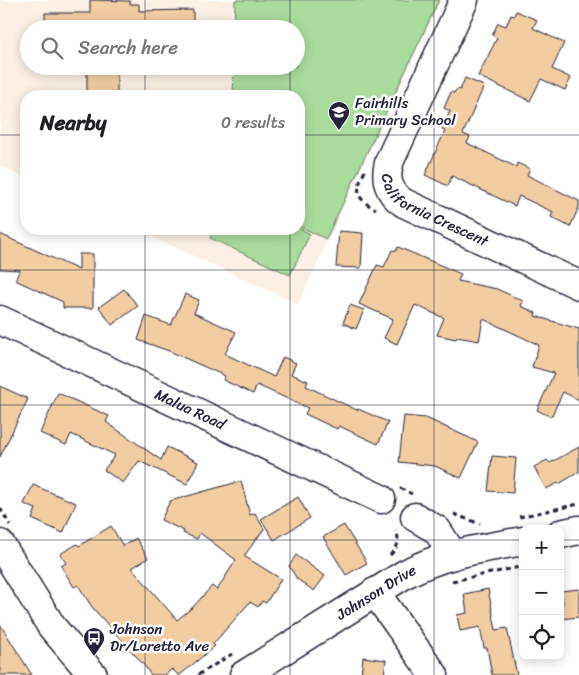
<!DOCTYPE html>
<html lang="en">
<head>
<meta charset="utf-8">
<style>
  :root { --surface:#fff; --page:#f6f6f6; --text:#202124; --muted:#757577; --line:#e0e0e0 }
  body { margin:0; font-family:Sriracha,sans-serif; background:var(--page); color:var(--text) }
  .controls { position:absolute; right:15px; bottom:15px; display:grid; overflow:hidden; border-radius:10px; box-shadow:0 2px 12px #0003 }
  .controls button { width:45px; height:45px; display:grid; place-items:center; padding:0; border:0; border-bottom:1px solid var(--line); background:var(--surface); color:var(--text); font:25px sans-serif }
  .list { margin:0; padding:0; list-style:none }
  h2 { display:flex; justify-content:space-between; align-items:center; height:65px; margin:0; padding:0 20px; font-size:21px }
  h2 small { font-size:16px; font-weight:400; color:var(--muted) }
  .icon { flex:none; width:28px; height:28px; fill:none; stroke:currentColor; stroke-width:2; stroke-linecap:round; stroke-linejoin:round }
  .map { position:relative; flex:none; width:579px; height:675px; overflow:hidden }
  .search { position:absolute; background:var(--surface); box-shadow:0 2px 12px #0003; left:20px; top:20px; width:285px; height:55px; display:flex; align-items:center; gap:12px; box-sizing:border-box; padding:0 18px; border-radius:28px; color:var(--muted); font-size:19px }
  .panel { position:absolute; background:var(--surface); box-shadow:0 2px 12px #0003; left:20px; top:90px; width:285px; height:145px; border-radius:20px }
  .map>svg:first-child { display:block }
</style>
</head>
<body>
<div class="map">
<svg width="579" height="675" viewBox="0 0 579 675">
  <rect width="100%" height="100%" fill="#fff"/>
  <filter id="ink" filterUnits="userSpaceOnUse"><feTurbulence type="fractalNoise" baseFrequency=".02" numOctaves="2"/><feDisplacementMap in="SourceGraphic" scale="10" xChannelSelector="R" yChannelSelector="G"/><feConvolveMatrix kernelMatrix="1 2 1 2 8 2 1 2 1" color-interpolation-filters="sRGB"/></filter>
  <g filter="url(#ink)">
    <!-- built -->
    <path fill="#fbf0e3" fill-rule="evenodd" d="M0,0H441L298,304L135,229H299V96H26V178L0,166ZM29,29H296V66H29Z"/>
    <!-- green -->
    <g fill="#a9db9d" stroke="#667e6c">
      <path d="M235,0H439L326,239L299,226V96H233L234,66H296V29H234Z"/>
      <path d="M299,228L310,234L290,275L210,238L214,229Z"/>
    </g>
    <!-- building -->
    <g fill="#f2cda2" stroke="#22223b">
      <path d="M90,0L130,1V4H139V11L193,10V29H45V13H90Z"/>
      <path d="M516,11L537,20L533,28L564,43L552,69L571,78L565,90L541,79L530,101L478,76L497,38L492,35L498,23L506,26L511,15L514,16Z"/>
      <rect x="87" y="66" width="30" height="30"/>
      <path d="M465,78L484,86L463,134L470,137L467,143L516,167L517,163L530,169L527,175L579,201V207L570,227L551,217L553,212L519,196L515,206L452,176L448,186L425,175L445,131L442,129L450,111L444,108L451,92L454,93L457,89L460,90Z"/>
      <path d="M339,231L363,233L361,268L336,267Z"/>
      <path d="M0,234L79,270V254H93V308H63V302L15,280L20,270L0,269Z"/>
      <path d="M398,247L461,274L458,281L497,289L523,301L521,306L536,313L535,316L579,329V400L563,392L551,417L537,410L554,373L532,367L539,345L483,319L479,341L457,337L456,339L437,335L444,318L415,305L397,344L384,338L393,319L359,304L377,265L384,267L392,250L396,251Z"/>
      <path d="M124,289L138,306L112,325L99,307Z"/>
      <path d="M185,294L199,300L194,313L236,332L225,354L274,377L283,357L296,363L291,374L308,381L306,386L357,410L358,409L388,422L378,444L339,426L337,429L305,414L308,408L257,385L253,394L223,380L225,376L169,351L138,340L146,316L171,325Z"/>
      <path d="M350,305L364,310L356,329L343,323Z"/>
      <path d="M0,386L28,399L0,457Z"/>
      <path d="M58,393L109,416L106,422L161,460L167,447L198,462L187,484L139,461L123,483L104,470L115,455L71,434L66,445L40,433Z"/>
      <path d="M404,416L426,418L478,442L461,478L435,466L399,462Z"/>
      <path d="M579,447V472L559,484L558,483L546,489L534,467L547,460L550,463Z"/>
      <path d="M492,456L516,458L513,493L488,491Z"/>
      <path d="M241,481L250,515L255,513L264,529L244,556L281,579L266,603L262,601L258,607L250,602L213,644L215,646L180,675H178L172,669L165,675H151L143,664L92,607L78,585L74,587L61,566L66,563L60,554L77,544L79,546L111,526L123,546L136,538L148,558L132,568L177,620L193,607L212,586L217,590L236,560L200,533L197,539L183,533L184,531L161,520L170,501Z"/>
      <path d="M33,485L76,503L63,533L32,519L36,509L24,504Z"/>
      <path d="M298,497L310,518L274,540L261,519Z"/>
      <path d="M344,525L367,563L346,575L323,537Z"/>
      <path d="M296,555L325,576L314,591L297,579L289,566Z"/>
      <path d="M488,589L496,630L507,628L517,675H492L487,648H484L480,627L460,631L457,615L467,613L464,594Z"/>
      <path d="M579,589V617L560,619V604H563L561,591Z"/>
      <path d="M0,624L32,675H0Z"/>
      <path d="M363,657L386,660L384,675H361Z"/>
    </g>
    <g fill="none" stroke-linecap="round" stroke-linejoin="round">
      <!-- minor casing -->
      <g stroke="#22223b" stroke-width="31">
        <g id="minor">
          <path id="s1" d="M464,0L390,160C384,178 388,193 404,203L579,285"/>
          <path id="s2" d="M0,320L381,499"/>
          <path d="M415,517L437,530L453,555"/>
          <path d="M560,534L579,530"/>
          <path d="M0,544L52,627L93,675"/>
          <path d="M375,592L434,675"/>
          <path id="s3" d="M244,675L405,574C444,553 480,549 523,541"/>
        </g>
      </g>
      <!-- path -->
      <g stroke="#22223b" stroke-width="3" stroke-dasharray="5 4" stroke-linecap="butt">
        <path d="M365,171C355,190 355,199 376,209"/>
        <path d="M400,488L412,494"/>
        <path d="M0,508L10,525"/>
        <path d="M454,514L480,524"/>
        <path d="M519,517L579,504"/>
        <path d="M390,555C398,548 400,541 396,530"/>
        <path d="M452,581L520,567"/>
        <path d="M198,675L232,654"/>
      </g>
      <!-- minor -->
      <use href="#minor" stroke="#fff" stroke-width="28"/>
    </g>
  </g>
  <!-- grid -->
  <path fill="none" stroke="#22223b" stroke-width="1" stroke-opacity="0.55" d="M145,0V29M290,0V29M434,0V675M145,66V96M290,66V96M0,135H26M299,135H579M145,229V675M290,229V675M0,270H579M0,405H579M0,540H523M560,540H579"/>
  <!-- icons -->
  <defs>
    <g id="school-pin" transform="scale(1.125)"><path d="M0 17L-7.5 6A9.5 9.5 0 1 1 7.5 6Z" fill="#22223b" stroke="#fff"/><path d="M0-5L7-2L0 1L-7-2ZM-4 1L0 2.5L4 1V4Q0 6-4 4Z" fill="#fff"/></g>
    <g id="bus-pin" transform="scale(1.125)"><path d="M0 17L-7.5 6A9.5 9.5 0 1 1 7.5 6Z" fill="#22223b" stroke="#fff"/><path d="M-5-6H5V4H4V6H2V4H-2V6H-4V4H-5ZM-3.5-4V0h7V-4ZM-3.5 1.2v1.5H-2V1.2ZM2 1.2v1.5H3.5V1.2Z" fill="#fff"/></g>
  </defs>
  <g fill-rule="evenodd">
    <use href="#school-pin" x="339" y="112"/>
    <use href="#bus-pin" x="94" y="638"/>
  </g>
  <g text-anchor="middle" stroke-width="5" stroke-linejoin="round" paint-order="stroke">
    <!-- poi labels -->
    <g font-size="15" fill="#22223b" stroke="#fff" text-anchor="start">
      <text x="355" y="108">Fairhills<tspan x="355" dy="17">Primary School</tspan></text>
      <text x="110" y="634">Johnson<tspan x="110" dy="17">Dr/Loretto Ave</tspan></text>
    </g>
    <!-- street labels -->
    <g font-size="15" fill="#22223b" stroke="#fff">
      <text dy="5" stroke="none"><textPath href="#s1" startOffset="254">California Crescent</textPath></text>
      <text dy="5" stroke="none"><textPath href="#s2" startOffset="210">Malua Road</textPath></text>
      <text dy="5" stroke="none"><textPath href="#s3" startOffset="156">Johnson Drive</textPath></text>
    </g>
  </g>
</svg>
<div class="controls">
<button>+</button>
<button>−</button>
<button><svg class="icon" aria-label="locate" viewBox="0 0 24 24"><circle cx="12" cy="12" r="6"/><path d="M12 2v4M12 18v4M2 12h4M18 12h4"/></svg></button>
</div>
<div class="search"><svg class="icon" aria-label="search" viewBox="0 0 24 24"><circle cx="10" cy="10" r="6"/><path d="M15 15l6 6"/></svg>Search here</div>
<section class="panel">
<h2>Nearby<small>0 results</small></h2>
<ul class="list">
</ul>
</section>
</div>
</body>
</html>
